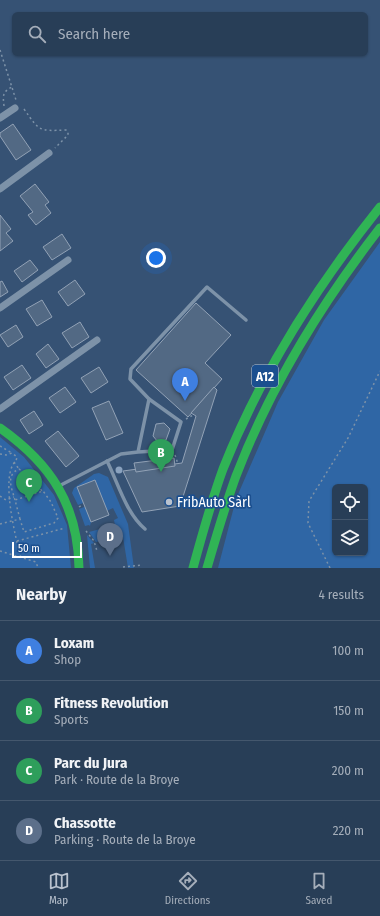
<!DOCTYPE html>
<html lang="en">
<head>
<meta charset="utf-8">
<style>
  :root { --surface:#283e57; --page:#344961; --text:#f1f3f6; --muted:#a5aeba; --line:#44576d; --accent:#b9c2ce }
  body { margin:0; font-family:"Fira Sans Condensed",sans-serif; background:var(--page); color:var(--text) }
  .controls { position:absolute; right:12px; bottom:12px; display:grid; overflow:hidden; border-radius:6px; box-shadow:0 1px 3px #0004 }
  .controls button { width:36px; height:36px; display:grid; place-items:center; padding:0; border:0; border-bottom:1px solid var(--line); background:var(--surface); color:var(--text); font:20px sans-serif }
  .scale { position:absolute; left:12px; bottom:10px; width:70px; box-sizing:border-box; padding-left:4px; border:2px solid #fff; border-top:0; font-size:11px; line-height:14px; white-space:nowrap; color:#fff; -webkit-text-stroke:3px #1b4f8f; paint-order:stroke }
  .you { position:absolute; left:156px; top:258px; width:14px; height:14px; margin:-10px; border:3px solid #fff; border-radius:50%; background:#1a73e8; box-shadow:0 0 0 6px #1a73e833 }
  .badge { display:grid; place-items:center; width:26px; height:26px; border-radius:50%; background:var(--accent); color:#fff; font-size:13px; font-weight:700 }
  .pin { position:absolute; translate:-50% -33px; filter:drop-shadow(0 1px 2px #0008) }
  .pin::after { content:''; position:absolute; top:21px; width:14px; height:12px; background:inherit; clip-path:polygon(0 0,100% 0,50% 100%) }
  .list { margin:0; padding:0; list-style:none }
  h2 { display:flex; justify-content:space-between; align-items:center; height:52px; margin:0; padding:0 16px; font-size:17px }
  h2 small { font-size:13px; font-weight:400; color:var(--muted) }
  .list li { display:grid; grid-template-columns:26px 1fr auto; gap:12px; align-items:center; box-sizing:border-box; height:60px; padding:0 16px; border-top:1px solid var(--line) }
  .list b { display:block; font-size:15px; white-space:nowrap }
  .list p { margin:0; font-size:13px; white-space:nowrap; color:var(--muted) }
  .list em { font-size:13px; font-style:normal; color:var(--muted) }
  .icon { flex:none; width:22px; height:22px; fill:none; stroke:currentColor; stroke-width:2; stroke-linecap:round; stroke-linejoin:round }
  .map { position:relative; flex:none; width:380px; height:568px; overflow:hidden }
  .search { position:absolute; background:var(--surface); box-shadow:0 1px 3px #0004; left:12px; right:12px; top:12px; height:44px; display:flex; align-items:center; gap:10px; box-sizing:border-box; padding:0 14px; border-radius:6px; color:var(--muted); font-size:15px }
  .sheet { height:292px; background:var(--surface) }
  nav { display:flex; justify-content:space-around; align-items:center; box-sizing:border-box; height:56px; border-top:1px solid var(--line); background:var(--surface); font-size:11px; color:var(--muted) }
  nav a { display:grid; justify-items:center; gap:2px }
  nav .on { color:var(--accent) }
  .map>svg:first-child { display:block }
</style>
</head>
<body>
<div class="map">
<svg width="380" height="568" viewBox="0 0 380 568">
  <rect width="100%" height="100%" fill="#365274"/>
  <!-- green -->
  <g fill="#2f66a5" fill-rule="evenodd">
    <path d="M380,242V568H218L236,499L278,402L324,320ZM335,487H365V553H335Z"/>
    <path d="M0,437L24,457L54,495L67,525L71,568H0Z"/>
    <path d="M99,473L108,477L128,524L134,568H128L123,537L96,542L89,532L115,525L114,520L118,518L113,508L92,518L90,526L89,525L85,526L79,509L87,506L86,502L78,505L72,493L74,488L94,474Z"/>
    <path d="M87,535L94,543L91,544L95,568H90Z"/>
  </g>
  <!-- building -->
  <g fill="#526984" stroke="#92a2b6">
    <path d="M13,124L31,150L16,160L0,136V133Z"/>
    <path d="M35,184L49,202L45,205L51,213L36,225L28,215L33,212L20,196Z"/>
    <path d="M0,215L11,229L6,233L13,241L0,251Z"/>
    <path d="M62,234L71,248L52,260L43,247Z"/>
    <path d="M30,260L38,270L22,282L14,271Z"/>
    <path d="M75,280L85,294L68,306L58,292Z"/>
    <path d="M2,281L8,292L0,297V282Z"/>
    <path d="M42,300L52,317L37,326L26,309Z"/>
    <path d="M196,303L231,335L205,363L222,379L188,417L136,370Z"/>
    <path d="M80,322L89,337L72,348L62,333Z"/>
    <path d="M16,325L23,337L8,347L0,335Z"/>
    <path d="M48,344L59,359L46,368L36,354Z"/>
    <path d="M22,365L31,378L13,390L4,377Z"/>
    <path d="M99,367L108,382L91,393L81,378Z"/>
    <path d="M65,387L76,402L60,413L49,398Z"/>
    <path d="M214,387L217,390L180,506L142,512L123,471L182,463L196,416L191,413Z"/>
    <path d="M109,401L123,433L106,440L92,408Z"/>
    <path d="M34,411L43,425L29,434L20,420Z"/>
    <path d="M164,423L170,429L166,440L158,442L153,436L156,424Z"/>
    <path d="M58,431L79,456L66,467L45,441Z"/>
    <path d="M174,458L175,466L136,472L134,463Z"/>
    <path d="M95,480L109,515L91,522L77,487Z"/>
  </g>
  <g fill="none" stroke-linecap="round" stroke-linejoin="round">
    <!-- path -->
    <g stroke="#7d92a8" stroke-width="1.5" stroke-dasharray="2 3" stroke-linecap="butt">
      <path d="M0,50L16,100"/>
      <path d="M4,106C3,96 2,92 12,87"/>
      <path d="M24,109C40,132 39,131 66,130L68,132V135L55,148"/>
      <path d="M186,419L193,415"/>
      <path d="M0,446L12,453"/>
      <path d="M0,454L6,455L12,453L17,457L16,461C0,474 15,536 21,558"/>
      <path d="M175,455L178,464"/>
      <path d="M14,462L19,469"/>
      <path d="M0,496L6,500L14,497"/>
      <path d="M15,500C12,489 5,475 19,469L31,477L42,491"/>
      <path d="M79,507L82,505"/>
      <path d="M0,524L20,519L24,532L54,523L58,518L51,502L43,491L15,500L20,519"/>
      <path d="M86,531L94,541L97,551"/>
      <path d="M17,541L65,528"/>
      <path d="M0,551L36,562L38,568"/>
      <path d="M123,567L142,565"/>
      <path d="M330,568L308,523L309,501L348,438L380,371"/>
    </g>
    <!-- lane -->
    <g stroke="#7d92a8" stroke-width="3.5">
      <path d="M149,399L130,379L131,369L207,287L246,320"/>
      <path d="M107,461C118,483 126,513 145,529"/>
      <path d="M59,486L121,454L138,452L149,399L181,422L172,450L138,452"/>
    </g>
    <!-- street -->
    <g stroke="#7d92a8" stroke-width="7">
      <path d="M0,118L15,108"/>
      <path d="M0,189L49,153"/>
      <path d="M0,308L68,260"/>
      <path d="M0,409L97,340"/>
    </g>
    <!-- fast -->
    <g stroke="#30b455" stroke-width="9">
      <path d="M0,428C51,464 78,505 79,568"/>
      <path d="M193,568C202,535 211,502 223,469C261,373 316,287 380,207"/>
      <path d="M207,568C216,537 225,506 236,476C271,385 321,304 380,228"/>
    </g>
  </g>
  <!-- trees -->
  <circle fill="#8aa2be" cx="119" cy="470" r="3.5"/>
  <!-- markers -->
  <circle fill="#b9c2ce" stroke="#1b4f8f" stroke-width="1.5" cx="169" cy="502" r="4"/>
  <g text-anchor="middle" stroke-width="3.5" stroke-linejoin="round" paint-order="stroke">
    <!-- shield labels -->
    <rect fill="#1b4f8f" stroke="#bbcadd" stroke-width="1" x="252" y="365" width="26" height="22" rx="3"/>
    <g font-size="13" font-weight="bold" fill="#fff">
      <text x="265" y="381">A12</text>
    </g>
    <!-- poi labels -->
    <g font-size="14" fill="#fff" stroke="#1b4f8f" text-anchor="start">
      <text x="177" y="507">FribAuto Sàrl</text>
    </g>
  </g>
</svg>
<div class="controls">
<button><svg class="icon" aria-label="locate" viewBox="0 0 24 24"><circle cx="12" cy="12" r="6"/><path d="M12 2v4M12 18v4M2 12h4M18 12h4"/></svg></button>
<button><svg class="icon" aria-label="layers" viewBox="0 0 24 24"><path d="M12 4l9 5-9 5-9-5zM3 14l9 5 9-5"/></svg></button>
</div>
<div class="scale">50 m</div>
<div class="you"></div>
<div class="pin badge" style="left:185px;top:401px;background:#3f7fe0">A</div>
<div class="pin badge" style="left:161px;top:472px;background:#2e9e5b">B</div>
<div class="pin badge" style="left:29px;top:502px;background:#2e9e5b">C</div>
<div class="pin badge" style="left:110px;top:556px;background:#5c6f8a">D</div>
<div class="search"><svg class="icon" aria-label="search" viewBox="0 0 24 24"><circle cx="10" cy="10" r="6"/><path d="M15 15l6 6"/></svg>Search here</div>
</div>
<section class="sheet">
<h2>Nearby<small>4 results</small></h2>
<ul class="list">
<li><span class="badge" style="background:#3f7fe0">A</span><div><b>Loxam</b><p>Shop</p></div><em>100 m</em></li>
<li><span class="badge" style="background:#2e9e5b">B</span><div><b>Fitness Revolution</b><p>Sports</p></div><em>150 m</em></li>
<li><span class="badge" style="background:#2e9e5b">C</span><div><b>Parc du Jura</b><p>Park · Route de la Broye</p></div><em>200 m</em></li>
<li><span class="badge" style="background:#5c6f8a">D</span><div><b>Chassotte</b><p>Parking · Route de la Broye</p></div><em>220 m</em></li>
</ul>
</section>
<nav>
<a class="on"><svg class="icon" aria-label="map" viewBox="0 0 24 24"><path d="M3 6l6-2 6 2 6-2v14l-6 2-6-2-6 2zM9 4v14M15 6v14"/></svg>Map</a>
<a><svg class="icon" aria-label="directions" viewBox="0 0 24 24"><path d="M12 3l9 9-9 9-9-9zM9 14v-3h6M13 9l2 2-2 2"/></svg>Directions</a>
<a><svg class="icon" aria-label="saved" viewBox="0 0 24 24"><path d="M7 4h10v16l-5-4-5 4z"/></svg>Saved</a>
</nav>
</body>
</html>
